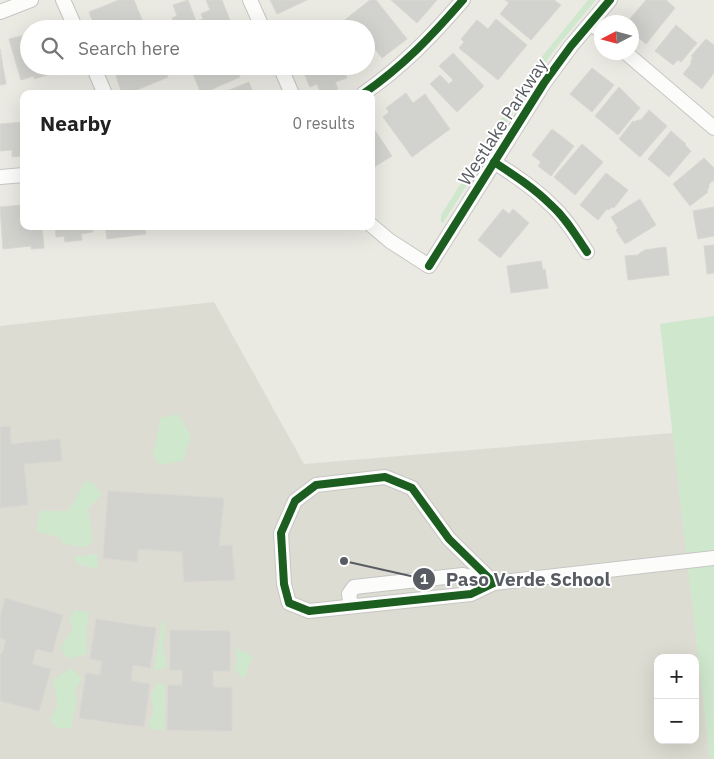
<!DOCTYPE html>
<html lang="en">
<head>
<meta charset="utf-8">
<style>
  :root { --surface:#fff; --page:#f2f2f2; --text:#222; --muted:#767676; --line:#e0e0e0 }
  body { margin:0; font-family:"IBM Plex Sans",sans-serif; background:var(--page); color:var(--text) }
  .controls { position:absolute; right:15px; bottom:15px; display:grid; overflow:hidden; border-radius:10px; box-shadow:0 5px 20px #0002 }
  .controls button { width:45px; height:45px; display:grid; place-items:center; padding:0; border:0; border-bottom:1px solid var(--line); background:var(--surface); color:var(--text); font:25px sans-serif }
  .compass { position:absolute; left:594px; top:15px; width:45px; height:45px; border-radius:50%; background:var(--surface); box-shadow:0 5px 20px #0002; rotate:264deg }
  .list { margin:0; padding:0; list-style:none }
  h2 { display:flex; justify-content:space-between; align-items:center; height:65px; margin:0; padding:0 20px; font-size:21px }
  h2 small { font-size:16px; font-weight:400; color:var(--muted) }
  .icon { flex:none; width:28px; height:28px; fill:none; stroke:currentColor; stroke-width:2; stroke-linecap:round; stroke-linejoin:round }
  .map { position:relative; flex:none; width:714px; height:759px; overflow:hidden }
  .search { position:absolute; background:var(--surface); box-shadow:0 5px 20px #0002; left:20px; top:20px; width:355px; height:55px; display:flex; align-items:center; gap:12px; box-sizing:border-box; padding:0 18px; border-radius:28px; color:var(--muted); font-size:19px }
  .panel { position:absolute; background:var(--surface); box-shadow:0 5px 20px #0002; left:20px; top:90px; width:355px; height:140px; border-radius:10px }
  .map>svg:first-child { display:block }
</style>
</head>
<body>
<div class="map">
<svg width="714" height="759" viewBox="0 0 714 759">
  <rect width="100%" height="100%" fill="#eae9e2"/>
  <!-- education -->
  <path fill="#dcdcd2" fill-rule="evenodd" d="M214,302L304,464L673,433L710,759H0V326ZM658,658H695V740H658Z"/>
  <!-- green -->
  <g fill="#cfe8cd">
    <path d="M588,0H596L555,49L536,76L443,223L441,222V215L536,64Z"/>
    <path d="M714,316V759H710L660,324Z"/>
    <path d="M178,414L191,436L183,461L159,465L153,455L161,418Z"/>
    <path d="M85,481L94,484L102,494L88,509L93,542L83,547L63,544L61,538L36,531L40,511H69Z"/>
    <path d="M97,554L98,569L78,564L74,557Z"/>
    <path d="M75,610L89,612L86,631L87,654L68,659L61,648L73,627L69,619Z"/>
    <path d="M162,622H165C167,633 162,641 163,651C164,656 167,660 167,667L154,671Z"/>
    <path d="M235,648L253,656L244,679L235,670L237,662Z"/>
    <path d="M71,668L82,678L75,690L77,701L71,728H57L50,719L58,706L53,680Z"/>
    <path d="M158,682L165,686L164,729L152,730L148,725L154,713L151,695Z"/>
  </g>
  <!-- building -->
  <g fill="#d2d2ce" stroke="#dad7d2">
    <path d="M119,0H134L146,29H113L117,27L114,20L95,27L89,12Z"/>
    <path d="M188,0L196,21L203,19L201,14L210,10L206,0H222L231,23L217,29H176L172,18L177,16L173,5Z"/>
    <path d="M270,0H307L277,14Z"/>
    <path d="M370,0H376L407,39L382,58L375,49L366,56V29H339L337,26Z"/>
    <path d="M391,0H437L417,23Z"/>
    <path d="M505,0H554L561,5L531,40L500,14L509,3Z"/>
    <path d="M646,0H666L675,8L646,44L632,32V26L633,23L629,20Z"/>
    <path d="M496,19L527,45L498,80L459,48L464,42L461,39L477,20L488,29Z"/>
    <path d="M47,25L49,29H34Z"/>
    <path d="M676,25L697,43L681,62L678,60L673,65L655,51Z"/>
    <path d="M29,34V66H60L61,71L34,79V76L21,80L9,39Z"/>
    <path d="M706,39L714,45V73L702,89L683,74L691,64V60L693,57L691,56Z"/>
    <path d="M0,49L6,84L0,85Z"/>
    <path d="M453,53L484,86L457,112L430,84L440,75L449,84L453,80L439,66Z"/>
    <path d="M113,66H163L168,77L127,94H122Z"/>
    <path d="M190,66H235L240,77L201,94Z"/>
    <path d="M301,66H342L347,78L335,82L338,89L327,94H321L317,84L310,87Z"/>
    <path d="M592,68L614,85L592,112L570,94Z"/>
    <path d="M249,82L253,93L260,90L261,94H220Z"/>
    <path d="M619,87L640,108L618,135L595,116Z"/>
    <path d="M406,93L413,103L425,94L450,129L412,157L383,117L389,112L386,108Z"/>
    <path d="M649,110L667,126L640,157L619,139L633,121L635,122L637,120H641Z"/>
    <path d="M24,122V156L12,157V150L0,151V124Z"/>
    <path d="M372,126L392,156L371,169V126Z"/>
    <path d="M552,129L574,146L551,176L538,166L541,162L532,155Z"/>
    <path d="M671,131L686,144L685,145L691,151L669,177L648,159Z"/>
    <path d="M582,144L603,162L575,195L554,177Z"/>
    <path d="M704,158L714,168V180L709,184V188L707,190L708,192L690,206L673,184Z"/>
    <path d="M606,173L628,190L614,208L612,207L610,209L606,210L598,220L580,205Z"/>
    <path d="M640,199L656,225L625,244L616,230L618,228L611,217Z"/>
    <path d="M24,203V226H42L44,248L31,249V246L3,249L0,207L22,205Z"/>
    <path d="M714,207V236L698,239L693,211Z"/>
    <path d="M503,209L509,214L513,209L529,223L500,258L478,240Z"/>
    <path d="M55,226H92L93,232L81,234L82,240L65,242L64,236L56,237Z"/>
    <path d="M105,226H145L146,234L107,239Z"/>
    <path d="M170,226H187V228L170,230Z"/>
    <path d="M714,245V273L707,274L704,246Z"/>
    <path d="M666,247L669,275L628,280L625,256L638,255L641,252L644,251V250Z"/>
    <path d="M541,261L543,270L545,269L548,288L511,293L507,266Z"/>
    <path d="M10,426L11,444L60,439L62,461L24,464L28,505L0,508V427Z"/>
    <path d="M108,491L224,498L219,546L232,545L235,580L184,582L182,552L138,549L137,562L103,558Z"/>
    <path d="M5,598L63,615L52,653L36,649L32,664L51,669L39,711L0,701V654H2L6,640L0,638V617Z"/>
    <path d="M96,619L156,628L150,668L133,665L131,681L150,684L144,727L79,718L86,673L100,675L102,661L90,659Z"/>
    <path d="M170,630L230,631V671H213V687H232V731L167,730L168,685H182V670H170Z"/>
  </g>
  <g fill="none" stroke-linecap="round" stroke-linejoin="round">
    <!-- street casing -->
    <g stroke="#c6c7c5" stroke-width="16">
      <g id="street">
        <path d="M63,0L76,29"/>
        <path d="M250,0L263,29"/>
        <path d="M0,12L31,0"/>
        <path d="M591,23L602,32"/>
        <path d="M625,52L714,128"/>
        <path d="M93,66L105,94"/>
        <path d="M280,66L292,94"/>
        <path d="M363,94C403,66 431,37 463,0"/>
        <path d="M494,162C514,175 534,188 551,205C566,218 576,236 587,252"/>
        <path d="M0,177L24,175"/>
        <path d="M371,225L390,241L429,266L544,83L571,46L610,0"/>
        <path d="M385,477L412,488L449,539L494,583L471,594L309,611L289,603L284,584L281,533L295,501L316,485Z"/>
        <path d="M351,606L349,594L354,587L463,575L494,583L714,558"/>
      </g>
    </g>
    <!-- street -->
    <use href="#street" stroke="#fcfcfb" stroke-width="14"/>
    <!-- cycleway casing -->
    <g stroke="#fff" stroke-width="11">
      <g id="cycleway">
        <path d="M363,94C403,66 431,37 463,0"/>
        <path d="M494,162C514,175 534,188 551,205C566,218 576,236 587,252"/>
        <path d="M429,266L544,83L571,46L610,0"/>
        <path d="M385,477L412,488L449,539L494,583L471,594L309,611L289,603L284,584L281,533L295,501L316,485Z"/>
      </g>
    </g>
    <!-- cycleway -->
    <use href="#cycleway" stroke="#1b5e20" stroke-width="8"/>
  </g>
  <g text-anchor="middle" stroke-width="4" stroke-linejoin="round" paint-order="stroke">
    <!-- street labels -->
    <g font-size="18" fill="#585c62" stroke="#fff">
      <text transform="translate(503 122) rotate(-57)" y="6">Westlake Parkway</text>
    </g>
  </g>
  <!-- callouts -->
  <path fill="none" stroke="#585c62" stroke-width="2" d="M344 561L424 579"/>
  <g fill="#585c62" stroke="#fff" stroke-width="2">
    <circle cx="344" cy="561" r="5"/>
    <circle cx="424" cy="579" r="12"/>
  </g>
  <g font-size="15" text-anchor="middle" font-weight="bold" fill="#fff">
    <text x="424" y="584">1</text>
  </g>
  <g font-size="19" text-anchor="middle" font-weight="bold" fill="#585c62" stroke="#fff" stroke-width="4" stroke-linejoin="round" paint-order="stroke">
    <text x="528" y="586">Paso Verde School</text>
  </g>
</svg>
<div class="controls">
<button>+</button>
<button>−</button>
</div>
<svg class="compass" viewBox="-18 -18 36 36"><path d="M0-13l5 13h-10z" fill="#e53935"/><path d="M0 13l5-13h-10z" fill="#767676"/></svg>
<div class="search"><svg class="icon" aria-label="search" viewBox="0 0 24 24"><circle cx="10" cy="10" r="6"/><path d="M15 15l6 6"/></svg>Search here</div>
<section class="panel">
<h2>Nearby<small>0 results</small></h2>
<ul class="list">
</ul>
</section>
</div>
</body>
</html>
